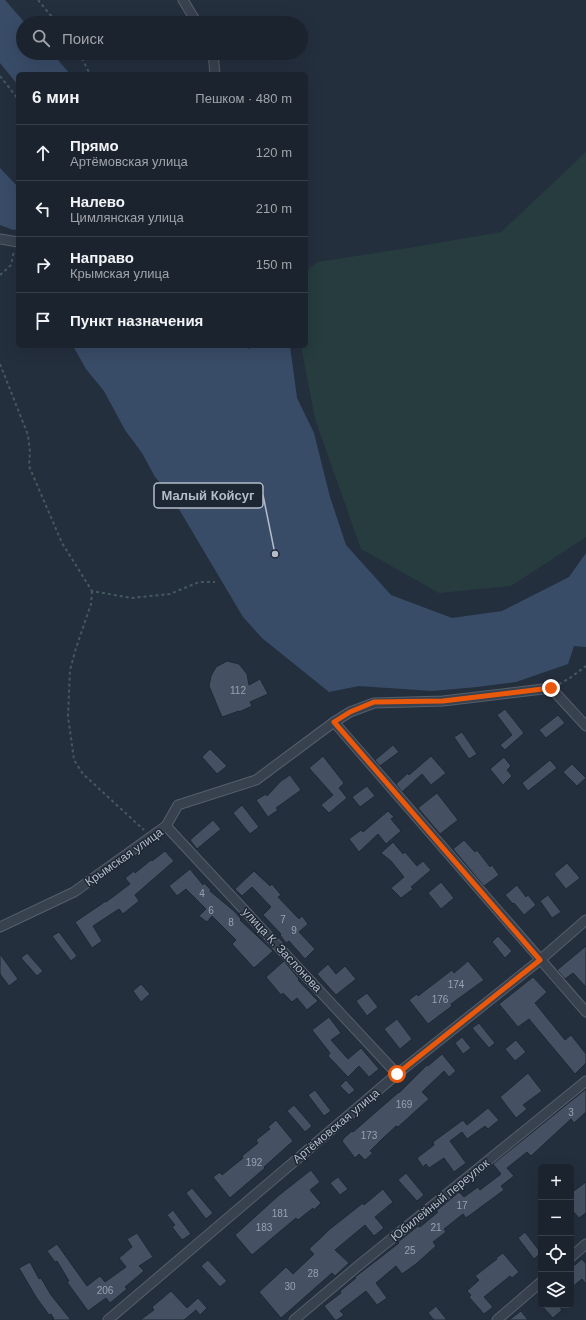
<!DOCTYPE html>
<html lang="ru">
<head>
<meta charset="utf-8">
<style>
  :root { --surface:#1b232e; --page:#282f3a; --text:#f1f3f6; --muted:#a0a4aa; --line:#39404a }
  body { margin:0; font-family:Helvetica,sans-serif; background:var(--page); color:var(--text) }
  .controls { position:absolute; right:12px; bottom:12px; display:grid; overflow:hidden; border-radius:6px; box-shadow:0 4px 16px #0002 }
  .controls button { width:36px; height:36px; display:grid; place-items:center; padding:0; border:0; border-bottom:1px solid var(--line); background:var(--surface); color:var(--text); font:20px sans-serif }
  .stop { position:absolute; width:12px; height:12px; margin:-9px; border:3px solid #ea580c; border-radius:50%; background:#fff }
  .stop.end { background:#ea580c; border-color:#fff; box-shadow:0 1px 4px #0008 }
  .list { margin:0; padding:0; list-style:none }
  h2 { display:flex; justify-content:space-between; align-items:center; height:52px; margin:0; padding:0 16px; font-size:17px }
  h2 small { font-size:13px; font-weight:400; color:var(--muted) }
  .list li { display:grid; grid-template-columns:26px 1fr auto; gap:12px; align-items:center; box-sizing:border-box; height:56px; padding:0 16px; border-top:1px solid var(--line) }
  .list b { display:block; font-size:15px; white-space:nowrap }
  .list p { margin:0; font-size:13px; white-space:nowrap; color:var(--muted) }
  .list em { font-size:13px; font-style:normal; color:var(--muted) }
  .icon { flex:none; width:22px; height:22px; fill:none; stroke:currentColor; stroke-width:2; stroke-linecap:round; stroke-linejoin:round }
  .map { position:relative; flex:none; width:586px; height:1320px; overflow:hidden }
  .search { position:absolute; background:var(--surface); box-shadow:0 4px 16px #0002; left:16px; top:16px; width:292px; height:44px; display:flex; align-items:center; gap:10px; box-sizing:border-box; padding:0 14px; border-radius:22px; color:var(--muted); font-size:15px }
  .panel { position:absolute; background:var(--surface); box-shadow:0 4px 16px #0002; left:16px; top:72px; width:292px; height:276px; border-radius:6px }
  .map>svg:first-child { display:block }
</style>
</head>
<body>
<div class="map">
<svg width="586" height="1320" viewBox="0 0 586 1320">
  <rect width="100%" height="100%" fill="#242f3e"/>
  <!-- green -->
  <path fill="#263c3f" d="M586,152V537L511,586L439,593L361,549L315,419L301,346H306V272L317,262L408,248L501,232Z"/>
  <!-- water -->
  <g fill="#394c67">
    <path d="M0,0H5L25,23H23V53H52L70,74H18V85L0,63Z"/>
    <path d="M0,168L18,187V229L13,230L0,225Z"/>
    <path d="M73,346H245L249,349L252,346H290L297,398L314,433L330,497L346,545L391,595L452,618L502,611L569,577L586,553V647L574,646L568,664L516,682L477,687L432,691L359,686L329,692L262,638L243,617L170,494L155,477L142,453L125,430L104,391L86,369Z"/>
  </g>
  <!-- building -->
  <g fill="#455162" stroke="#1f2835">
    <path d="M227,661L239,664L247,674L249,685L260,679L268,694L250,702L252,706L239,712V711L222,717L209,686L211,676L216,667Z"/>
    <path d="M505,709L524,733L505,750L500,745L512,735L497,715Z"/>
    <path d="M558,715L565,723L546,738L539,730Z"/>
    <path d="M462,732L477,754L469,759L454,737Z"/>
    <path d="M393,745L399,752L380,766L375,760Z"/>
    <path d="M210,749L227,766L217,774L202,757Z"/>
    <path d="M323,756L344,783L339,788L347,798L329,813L321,805L333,795L309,768Z"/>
    <path d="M431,756L446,773L431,785L422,774L402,792L396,784L408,773L409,775Z"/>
    <path d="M504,757L511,766L507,770L512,776L503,785L490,769Z"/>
    <path d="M550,760L557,768L528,791L522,783Z"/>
    <path d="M572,764L586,778L577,786L563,772Z"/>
    <path d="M290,775L301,790L276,808L278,810L268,817L256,800L266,794L267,796L281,781Z"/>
    <path d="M367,786L375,796L360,807L352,797Z"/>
    <path d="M437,793L458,820L440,834L418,808Z"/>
    <path d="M242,805L259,827L250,834L233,813Z"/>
    <path d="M388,811L394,817L391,819L401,831L386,844L378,834L359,852L349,839L361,830L363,832Z"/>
    <path d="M213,820L221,829L197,849L190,840Z"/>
    <path d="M464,840L475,852L477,850L490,867L492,865L499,875L484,886L453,849Z"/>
    <path d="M393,842L403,854L405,852L417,866L423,861L431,870L411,887L413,889L401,898L391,888L404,877L391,861L381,853Z"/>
    <path d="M165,851L174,861L135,895L139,901L123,914L119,909L93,926L102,941L92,948L75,922L106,901V902L130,884L125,878L134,871L135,873L151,860L152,861Z"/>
    <path d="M567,863L580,878L566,889L554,874Z"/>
    <path d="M190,869L203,885L204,883L211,890L210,891L234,911L241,919L240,920L273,951L254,968L232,944L236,940L212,916L207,922L199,916L206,909L186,889L177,896L169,886Z"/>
    <path d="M254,871L270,886L272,884L281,895L278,897L299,919L302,916L308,924L299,932L315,949L305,959L289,941L286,943L280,935L281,934L263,915L271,907L252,887L242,896L235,889Z"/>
    <path d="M441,882L454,898L441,909L428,893Z"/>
    <path d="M517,885L526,897L528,895L536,905L524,915L514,903L513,904L505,895Z"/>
    <path d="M548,895L561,912L552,918L540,901Z"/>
    <path d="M59,932L77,956L71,961L52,936Z"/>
    <path d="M498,936L512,951L505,958L492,942Z"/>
    <path d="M586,946V987L573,973L565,979L557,970Z"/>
    <path d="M27,953L43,971L37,976L21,958Z"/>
    <path d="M0,954L18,979L9,986L0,974Z"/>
    <path d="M284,961L299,979L298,980L318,1001L307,1010L297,998L292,1002L283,993L281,995L266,977Z"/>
    <path d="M468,961L484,980L451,1004L452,1006L428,1024L409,1000L417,994L418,996L452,970L454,973Z"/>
    <path d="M328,964L336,974L345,966L356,979L336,995L317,974Z"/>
    <path d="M533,977L547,992L535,1003L565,1040L571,1035L586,1054V1063L575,1074L529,1019L518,1027L499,1004Z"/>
    <path d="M141,984L150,994L141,1002L133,991Z"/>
    <path d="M367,993L378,1007L367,1016L356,1001Z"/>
    <path d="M329,1017L341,1033L331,1040L348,1059L361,1048L379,1069L369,1077L359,1066L348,1077L328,1056L330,1053L312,1030Z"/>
    <path d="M397,1019L412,1039L400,1049L384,1029Z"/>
    <path d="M479,1023L495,1043L489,1048L472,1028Z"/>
    <path d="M462,1037L471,1048L463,1054L455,1043Z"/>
    <path d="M516,1040L526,1052L515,1061L505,1049Z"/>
    <path d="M442,1054L456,1071L449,1077L444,1071L422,1092L429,1099L398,1127L396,1126L380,1141L370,1151L373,1153L365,1160L359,1154L355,1158L342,1141L344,1138L352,1131L353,1132L399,1092V1093L427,1065L428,1066Z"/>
    <path d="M528,1073L542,1091L523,1105L527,1109L516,1118L500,1097Z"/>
    <path d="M346,1080L355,1090L349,1095L340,1086Z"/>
    <path d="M586,1089V1112L574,1123L571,1119L531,1156L527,1152L507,1168L514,1176L501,1186L504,1190L466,1218L463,1214L444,1229L446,1232L433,1242L436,1246L416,1264L402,1274L396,1266L376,1283L387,1298L377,1305L366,1291L340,1311L344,1315L337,1320H335L324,1306L341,1293L340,1291L356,1278L355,1277L399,1243L398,1242L418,1226L420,1227L438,1212L436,1211L459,1192L464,1197L478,1187L480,1190L501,1174L493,1164Z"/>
    <path d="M315,1090L331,1111L324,1116L308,1095Z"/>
    <path d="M294,1105L312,1126L305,1132L287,1111Z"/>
    <path d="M488,1108L499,1120L488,1129L485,1126L467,1139L462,1132L450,1141L466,1163L454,1172L444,1158L429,1168L426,1164L423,1167L417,1158L434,1145L433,1142L463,1120L467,1125Z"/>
    <path d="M276,1120L293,1141L264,1167L265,1168L230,1198L213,1177L220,1172L222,1175L243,1158L242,1156L258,1143L256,1140L270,1129L268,1127Z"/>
    <path d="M311,1170L320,1182L310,1190L321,1203L314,1210L313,1208L298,1220L296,1218L252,1255L235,1235L278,1196Z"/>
    <path d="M406,1173L424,1195L417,1201L398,1180Z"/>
    <path d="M338,1177L348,1189L340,1195L330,1183Z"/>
    <path d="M586,1182V1213L579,1218L571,1209V1193Z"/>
    <path d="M192,1188L213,1213L206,1219L186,1193Z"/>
    <path d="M383,1189L393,1202L375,1217L384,1228L374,1236L365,1225L335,1250L349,1263L335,1276L332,1273L281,1318L259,1292L286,1267L293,1274L314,1254L309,1249L330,1229L363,1203L364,1205Z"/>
    <path d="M173,1210L191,1234L182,1240L172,1227L175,1225L167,1215Z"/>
    <path d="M525,1232L541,1253L534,1259L518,1238Z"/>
    <path d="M137,1233L153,1257L139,1266L144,1271L125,1287L127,1289L110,1303L106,1298L88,1311L67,1282L69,1281L57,1261L55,1262L47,1251L57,1244L87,1286L100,1276L105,1282L126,1267L119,1258L132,1247L127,1239Z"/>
    <path d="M503,1253L519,1272L512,1278L510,1276L484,1297L493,1307L484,1314L469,1297L471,1295L467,1291L479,1280L475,1276L497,1259L496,1258Z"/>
    <path d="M582,1259L586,1264V1284L582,1279L571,1288V1268Z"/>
    <path d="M208,1260L227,1281L220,1287L201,1266Z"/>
    <path d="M30,1262L39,1279L41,1278L51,1295L71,1320H52L54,1319L51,1314L49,1315L36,1297L19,1268Z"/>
    <path d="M171,1291L187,1308L198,1298L207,1308L200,1315L196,1310L184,1320H140L154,1310L152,1307Z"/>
    <path d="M541,1305H557L562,1310L553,1318Z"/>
    <path d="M436,1306L447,1320H434L428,1313Z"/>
    <path d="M521,1311L528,1320H509Z"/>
  </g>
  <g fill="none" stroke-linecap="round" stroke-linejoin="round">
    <!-- minor casing -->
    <g stroke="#565f6c" stroke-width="11">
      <g id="minor">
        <path d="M183,0L197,23"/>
        <path d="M213,53L215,74"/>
        <path d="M0,239L18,242"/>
        <path d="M334,722L586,1012"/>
        <path d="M166,826L397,1074"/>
        <path d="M0,927L74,892L166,826L178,805L256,780L334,722L350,712L374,703L443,701L551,688L586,726"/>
        <path d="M571,1257L586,1244"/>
        <path d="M108,1320L397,1074L540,960L586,920"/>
        <path d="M294,1320L358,1266L586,1081"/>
        <path d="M497,1320L541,1282"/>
      </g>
    </g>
    <!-- path -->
    <g stroke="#44595c" stroke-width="2" stroke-dasharray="3 3" stroke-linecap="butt">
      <path d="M38,0L57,23"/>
      <path d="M79,53L90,74"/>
      <path d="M0,76L18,99"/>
      <path d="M0,275L11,265L14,251"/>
      <path d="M0,364L28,435L30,452L29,466L62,543L92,591L131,598L170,594L199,582H215"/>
      <path d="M92,591L91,604L76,648L70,670L68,716L74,760L83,774L144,830"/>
      <path d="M559,684L570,678L586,666"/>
    </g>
    <!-- minor -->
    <use href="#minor" stroke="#38414e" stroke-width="9"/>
  </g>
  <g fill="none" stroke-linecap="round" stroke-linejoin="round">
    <!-- route -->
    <path stroke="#ea580c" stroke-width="5" d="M397,1074L540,960L334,722L350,712L374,702L443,701L551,688"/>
  </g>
  <g text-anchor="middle" stroke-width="3" stroke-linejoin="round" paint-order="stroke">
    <!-- number labels -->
    <g font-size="10" fill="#98a1af">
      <text x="238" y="694">112</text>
      <text x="202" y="897">4</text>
      <text x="211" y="914">6</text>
      <text x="283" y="923">7</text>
      <text x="231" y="926">8</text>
      <text x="294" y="934">9</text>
      <text x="456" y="988">174</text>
      <text x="440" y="1003">176</text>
      <text x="404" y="1108">169</text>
      <text x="571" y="1116">3</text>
      <text x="369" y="1139">173</text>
      <text x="254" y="1166">192</text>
      <text x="462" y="1209">17</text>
      <text x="280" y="1217">181</text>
      <text x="264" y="1231">183</text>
      <text x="436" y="1231">21</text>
      <text x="410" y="1254">25</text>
      <text x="313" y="1277">28</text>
      <text x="290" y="1290">30</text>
      <text x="105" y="1294">206</text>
    </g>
    <!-- street labels -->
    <g font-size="12" fill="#b4bcc9" stroke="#1d2633">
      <text transform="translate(124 857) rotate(-35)" y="4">Крымская улица</text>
      <text transform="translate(282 950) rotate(47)" y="4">улица К. Заслонова</text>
      <text transform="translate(336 1126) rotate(-40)" y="4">Артёмовская улица</text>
      <text transform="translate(440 1200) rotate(-39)" y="4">Юбилейный переулок</text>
    </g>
  </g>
  <!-- callouts -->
  <path fill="none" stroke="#b4bcc9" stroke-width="1.5" d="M275 554L263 495"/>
  <circle fill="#b4bcc9" stroke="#1d2633" stroke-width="1.5" cx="275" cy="554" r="4"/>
  <rect fill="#1d2633" stroke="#b4bcc9" stroke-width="1.5" x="154" y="483" width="109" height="25" rx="4"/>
  <g font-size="13" text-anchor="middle" font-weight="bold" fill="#b4bcc9">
    <text x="208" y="500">Малый Койсуг</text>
  </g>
</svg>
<div class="controls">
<button>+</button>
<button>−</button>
<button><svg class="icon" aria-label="locate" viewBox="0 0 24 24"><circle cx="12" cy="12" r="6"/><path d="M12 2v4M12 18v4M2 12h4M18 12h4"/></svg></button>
<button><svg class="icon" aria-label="layers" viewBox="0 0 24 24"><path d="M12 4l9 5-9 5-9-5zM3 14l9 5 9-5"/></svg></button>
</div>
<div class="stop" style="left:397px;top:1074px"></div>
<div class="stop end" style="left:551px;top:688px"></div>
<div class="search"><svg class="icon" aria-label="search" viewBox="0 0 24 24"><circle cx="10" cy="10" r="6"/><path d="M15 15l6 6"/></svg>Поиск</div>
<section class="panel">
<h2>6 мин<small>Пешком · 480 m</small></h2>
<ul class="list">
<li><svg class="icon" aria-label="ahead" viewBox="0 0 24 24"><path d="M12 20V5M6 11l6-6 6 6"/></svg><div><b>Прямо</b><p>Артёмовская улица</p></div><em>120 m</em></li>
<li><svg class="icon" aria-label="left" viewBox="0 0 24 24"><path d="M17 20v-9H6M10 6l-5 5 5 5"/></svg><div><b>Налево</b><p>Цимлянская улица</p></div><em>210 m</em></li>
<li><svg class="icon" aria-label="right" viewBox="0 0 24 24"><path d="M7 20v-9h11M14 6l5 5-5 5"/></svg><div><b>Направо</b><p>Крымская улица</p></div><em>150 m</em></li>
<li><svg class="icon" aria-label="arrive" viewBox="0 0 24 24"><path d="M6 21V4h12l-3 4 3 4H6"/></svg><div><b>Пункт назначения</b></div></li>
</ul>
</section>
</div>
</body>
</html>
